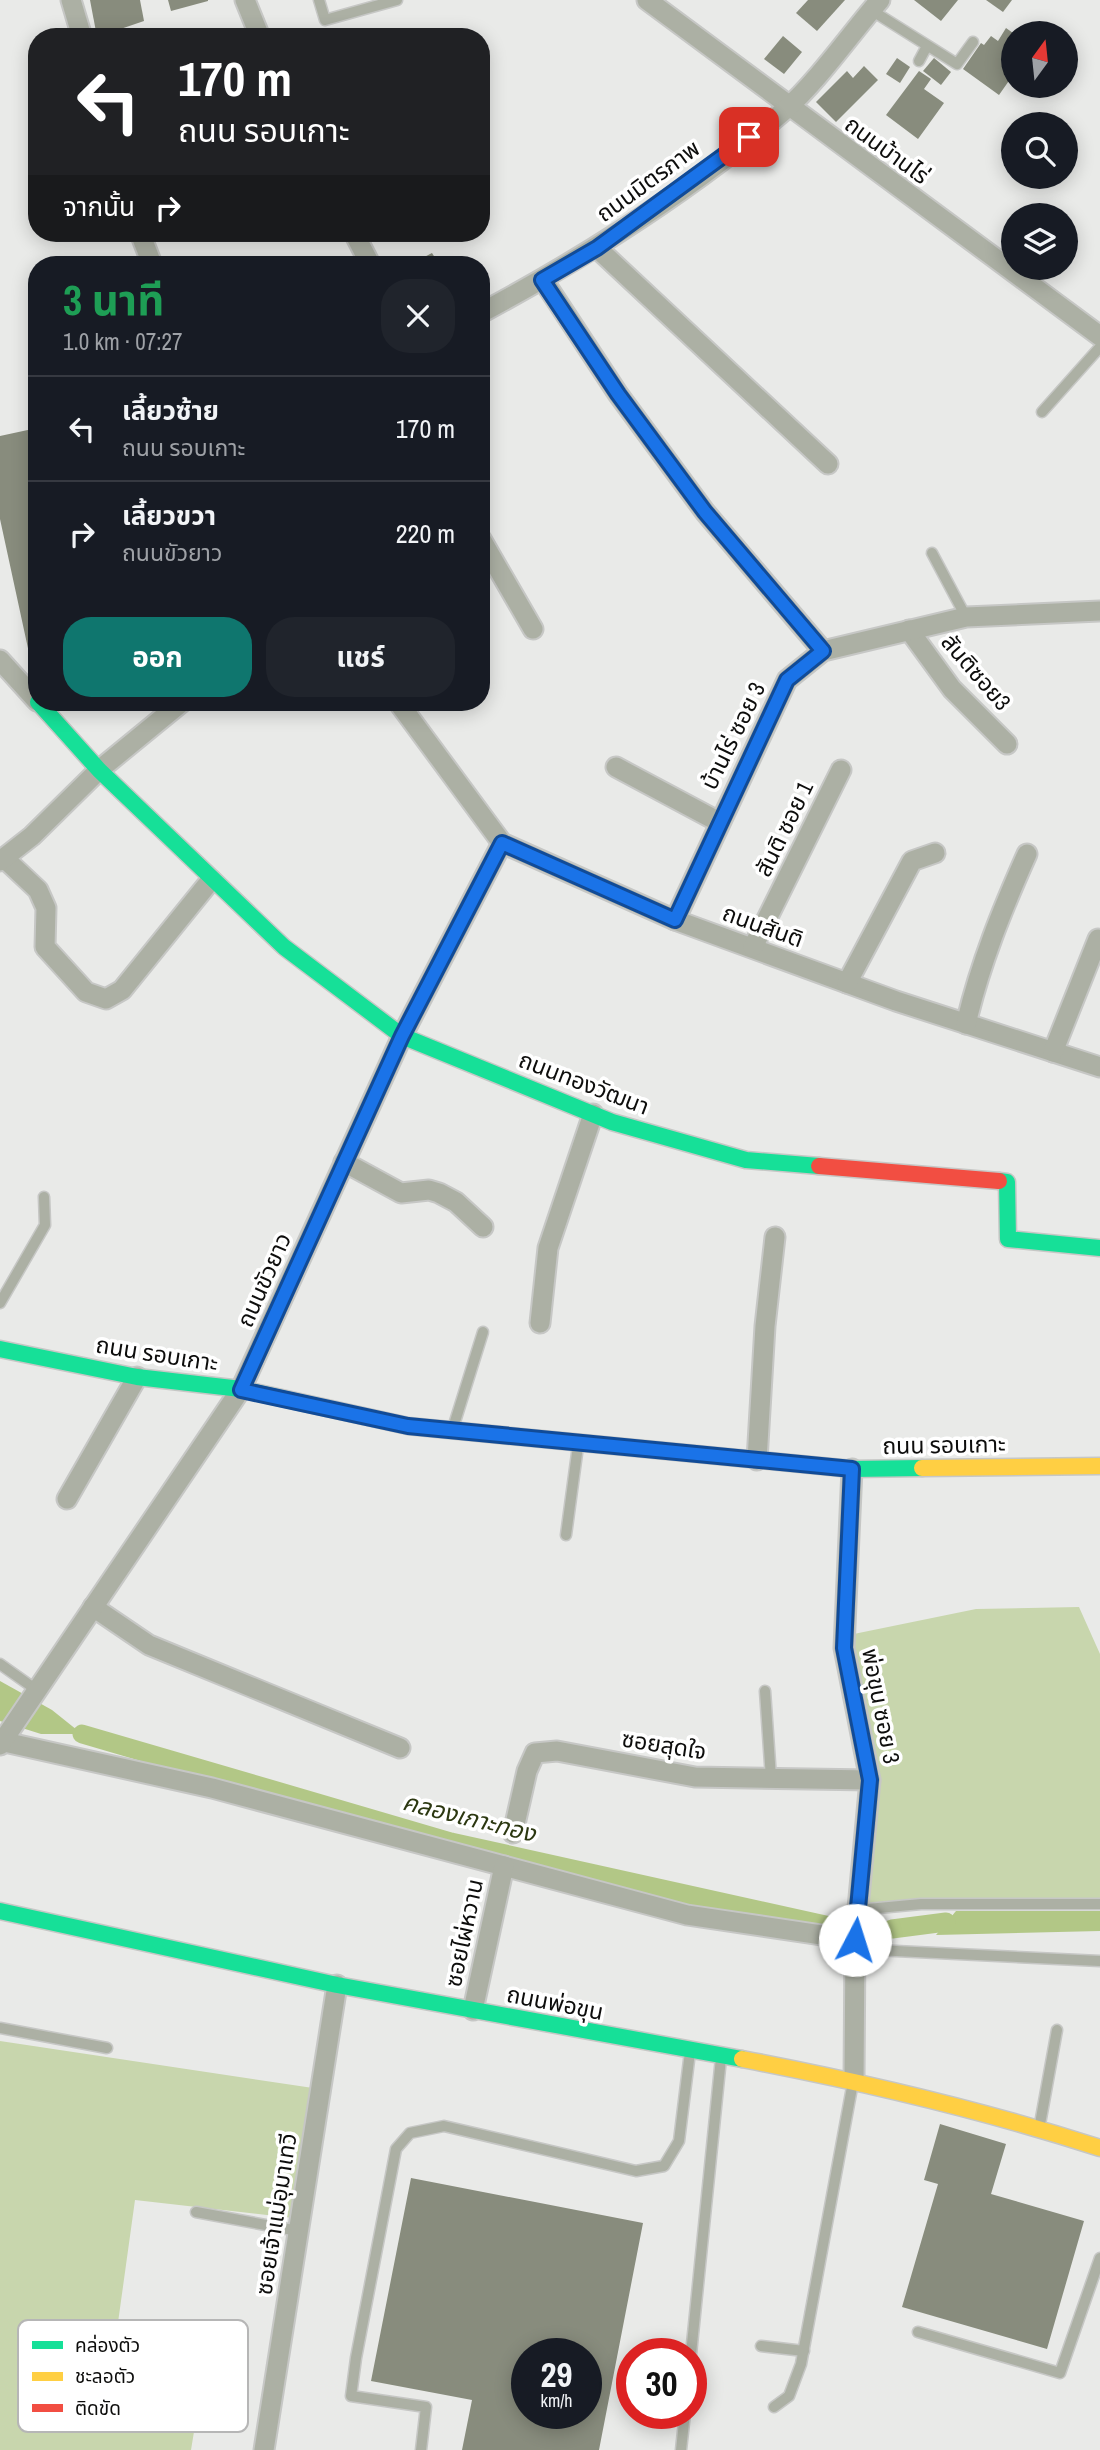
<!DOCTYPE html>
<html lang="th">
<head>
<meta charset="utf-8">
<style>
	body { margin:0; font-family:"Archivo Narrow","Noto Sans Thai",sans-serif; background:#20242c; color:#f1f3f6; height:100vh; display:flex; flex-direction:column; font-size:26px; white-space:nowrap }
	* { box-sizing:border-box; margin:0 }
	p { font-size:23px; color:#9ea1a6 }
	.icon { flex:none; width:38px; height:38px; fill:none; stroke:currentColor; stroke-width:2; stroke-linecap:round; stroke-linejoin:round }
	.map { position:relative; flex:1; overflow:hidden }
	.panel { position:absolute; left:28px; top:256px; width:462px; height:455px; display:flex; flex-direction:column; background:#171b24; border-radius:28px; box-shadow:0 4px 18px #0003 }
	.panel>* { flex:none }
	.hud { position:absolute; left:28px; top:28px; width:462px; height:214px; border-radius:28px; box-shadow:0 4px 18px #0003; background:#202124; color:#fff; overflow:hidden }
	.needle { width:46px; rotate:15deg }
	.controls { position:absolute; left:1001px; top:21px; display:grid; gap:14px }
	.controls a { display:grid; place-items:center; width:77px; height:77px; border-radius:50%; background:#171b24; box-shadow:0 4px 18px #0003; font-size:35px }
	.speed { position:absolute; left:511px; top:2338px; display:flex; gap:14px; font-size:35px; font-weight:700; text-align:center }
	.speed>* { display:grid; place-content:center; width:91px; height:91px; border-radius:50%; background:#171b24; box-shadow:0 4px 18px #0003; line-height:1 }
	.speed small { font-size:18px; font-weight:400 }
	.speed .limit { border:10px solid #d22; background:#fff; color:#111 }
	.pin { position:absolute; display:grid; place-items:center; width:60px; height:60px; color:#fff; margin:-30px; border-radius:14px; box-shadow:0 4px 10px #0006 }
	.me { position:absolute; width:77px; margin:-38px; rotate:5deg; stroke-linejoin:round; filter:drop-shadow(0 0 5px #0008) }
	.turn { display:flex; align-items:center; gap:24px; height:147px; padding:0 35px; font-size:32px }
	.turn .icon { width:91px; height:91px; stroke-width:2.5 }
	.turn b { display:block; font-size:49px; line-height:60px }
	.then { display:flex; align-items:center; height:66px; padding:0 35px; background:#0003; gap:14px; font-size:26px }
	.round { display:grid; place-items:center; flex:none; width:74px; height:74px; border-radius:28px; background:#20242c }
	.summary { display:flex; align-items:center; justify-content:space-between; height:119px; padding:0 35px }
	h1 { font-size:42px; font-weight:700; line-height:52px; color:#1e9e55 }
	.action { display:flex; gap:14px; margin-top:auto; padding:14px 35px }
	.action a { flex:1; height:80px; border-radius:28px; background:#0f766e; color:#fff; font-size:28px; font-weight:700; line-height:80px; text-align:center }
	.action a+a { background:#20242c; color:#f1f3f6 }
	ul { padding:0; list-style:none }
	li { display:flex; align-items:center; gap:21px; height:105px; padding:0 35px; border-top:2px solid #363941 }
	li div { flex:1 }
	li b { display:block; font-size:26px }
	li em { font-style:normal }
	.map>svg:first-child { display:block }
</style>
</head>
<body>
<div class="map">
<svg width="1100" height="2450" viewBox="0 0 1100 2450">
	<rect width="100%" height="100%" fill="#e9eae8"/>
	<g fill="#c8d6ad">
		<path d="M1079,1607L1100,1654V1904L859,1908L874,1780L844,1636L976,1609Z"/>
		<path d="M0,2041L313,2088L293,2218L135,2200L111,2373L201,2389L191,2450H0Z"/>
	</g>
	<g fill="#b2c786">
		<path d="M0,1681L52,1710L82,1734H41L0,1721Z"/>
		<path d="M956,1911H1100V1931L936,1935Z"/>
	</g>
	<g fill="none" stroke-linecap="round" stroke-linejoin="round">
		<g stroke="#b2c786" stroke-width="19">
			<path d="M82,1734L451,1842L848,1930"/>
			<path d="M892,1929L946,1922"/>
		</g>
	</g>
	<g fill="#888c7d" fill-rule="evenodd">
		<path d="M90,0H140L144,21L97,37Z"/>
		<path d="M168,0H208V1L171,11Z"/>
		<path d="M808,0H845L817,31L796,13Z"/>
		<path d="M914,0H958L941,21Z"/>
		<path d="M986,0H1012L1003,12Z"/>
		<path d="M1006,28L1013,33V75L999,95L963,69L981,43L984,45L991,36L998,41Z"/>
		<path d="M783,36L802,52L784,74L764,59Z"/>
		<path d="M897,58L910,67L900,83L886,74Z"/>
		<path d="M934,58L951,72L941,85L923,71Z"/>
		<path d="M864,66L878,80L836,122L816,102L847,71L853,78Z"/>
		<path d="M919,71L931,79L924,89L944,103L918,139L886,115Z"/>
		<path d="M432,253L439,264H411Z"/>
		<path d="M37,428V477L28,478L37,518V651L29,653L0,519V436Z"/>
		<path d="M940,2124L1006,2144L991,2194L1084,2221L1047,2349L902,2307L938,2184L924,2180Z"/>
		<path d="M411,2178L643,2223L599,2450H462L472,2400L371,2381ZM527,2354H586V2413H527Z"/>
	</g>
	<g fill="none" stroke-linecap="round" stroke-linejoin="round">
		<defs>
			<g id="lane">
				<path d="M319,0L325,20L397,0"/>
				<path d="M871,10L957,64L973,42"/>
				<path d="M919,61L927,46"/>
				<path d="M1042,412L1100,347"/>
				<path d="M932,553L966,617"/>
				<path d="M0,1303L45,1225L44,1197"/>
				<path d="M453,1428L483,1332"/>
				<path d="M566,1535L578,1446"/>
				<path d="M0,1664L38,1691"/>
				<path d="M765,1691L771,1778"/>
				<path d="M857,1910L921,1904H1100"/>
				<path d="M855,1949L1100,1961"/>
				<path d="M0,2028L107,2048"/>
				<path d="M1040,2124L1057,2030"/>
				<path d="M196,2212L298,2231"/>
				<path d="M918,2332L1060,2373L1100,2258"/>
				<path d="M761,2346L804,2351"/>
				<path d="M691,2354L721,2058"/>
				<path d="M774,2407L789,2396L801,2364L853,2082"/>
				<path d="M421,2450L426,2407L351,2396L356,2358L396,2149L410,2133L444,2126L636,2171L664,2166L679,2141L690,2052"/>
				<path d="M681,2450L685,2413"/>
			</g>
			<g id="street">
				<path d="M71,0L82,37"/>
				<path d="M245,0L260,37"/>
				<path d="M647,0L1100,336"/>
				<path d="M140,233L152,264"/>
				<path d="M354,233L370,264"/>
				<path d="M597,248L828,464"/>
				<path d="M543,280L618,394L705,512L823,651"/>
				<path d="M481,313C589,255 693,189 786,109C817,82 852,32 880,0"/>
				<path d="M481,539L533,629"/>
				<path d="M909,630L952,689L1007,744"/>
				<path d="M0,660L37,701"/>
				<path d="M398,702L502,843L675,920L896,1001L1100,1067"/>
				<path d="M616,767L719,822"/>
				<path d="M4,858L38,890L46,908L45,947L86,992L106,999L122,990L211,880"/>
				<path d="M0,861L32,836L99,770L182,702"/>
				<path d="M675,920L787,680L823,651L966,617L1100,611"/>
				<path d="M753,947L841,770"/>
				<path d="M847,983L912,861L935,853"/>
				<path d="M966,1024C980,964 1002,910 1027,854"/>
				<path d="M1053,1052L1098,939"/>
				<path d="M344,1162L401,1193L429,1190L439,1193L456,1202L483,1227"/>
				<path d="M540,1323L548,1248L593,1114"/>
				<path d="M757,1460L765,1326L775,1237"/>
				<path d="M852,1469L844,1648L870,1780L855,1940L854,2080"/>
				<path d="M67,1499L137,1377"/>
				<path d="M93,1607L149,1645L400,1748"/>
				<path d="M0,1741L212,1788L687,1915L855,1940"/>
				<path d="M0,1745L241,1389L402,1036L502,843"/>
				<path d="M513,1833L527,1771L535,1753L557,1751L695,1777L870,1780"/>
				<path d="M473,2010L504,1866"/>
				<path d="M264,2450L337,1985"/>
			</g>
			<g id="fast">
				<path d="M38,702L99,770L284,947L402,1036L612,1122L746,1160L819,1166"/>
				<path d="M999,1181L1007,1182L1008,1239L1100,1248"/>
				<path d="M0,1349L137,1377L241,1389L408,1426L852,1469L922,1468"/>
				<path d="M0,1911L337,1985L742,2059"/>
			</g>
			<g id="slow">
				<path d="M922,1468L1100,1466"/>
				<path d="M742,2059C863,2082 983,2110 1100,2148"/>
			</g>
			<path id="jam" d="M819,1166L999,1181"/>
		</defs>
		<use href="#lane" stroke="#c6c7c5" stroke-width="13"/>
		<use href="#street" stroke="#c6c7c5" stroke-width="23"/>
		<use href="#fast" stroke="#c6c7c5" stroke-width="19"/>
		<use href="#slow" stroke="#c6c7c5" stroke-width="19"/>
		<use href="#jam" stroke="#c6c7c5" stroke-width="19"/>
		<use href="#lane" stroke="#acb0a4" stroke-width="10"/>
		<use href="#street" stroke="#acb0a4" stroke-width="19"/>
		<use href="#fast" stroke="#16e098" stroke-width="16"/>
		<use href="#slow" stroke="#ffcf43" stroke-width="16"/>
		<use href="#jam" stroke="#f24e42" stroke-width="16"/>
	</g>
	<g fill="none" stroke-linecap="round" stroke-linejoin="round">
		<defs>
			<path id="route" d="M749,137L597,248L542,280L618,394L705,512L823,651L787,680L675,920L502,843L402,1036L241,1390L408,1426L852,1469L844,1648L870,1780L855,1940"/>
		</defs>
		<use href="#route" stroke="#114b97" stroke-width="18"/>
		<use href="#route" stroke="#1a73e8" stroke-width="12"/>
	</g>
	<g text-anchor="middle" stroke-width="7" stroke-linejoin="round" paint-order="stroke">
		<g font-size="23" fill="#0d0d0c" stroke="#fff">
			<text transform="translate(887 150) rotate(36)" y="8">ถนนบ้านไร่</text>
			<text transform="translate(648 181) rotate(-36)" y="8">ถนนมิตรภาพ</text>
			<text transform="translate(976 672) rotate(49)" y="8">สันติซอย3</text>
			<text transform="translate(733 736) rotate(-64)" y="8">บ้านไร่ ซอย 3</text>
			<text transform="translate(784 829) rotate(-64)" y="8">สันติ ซอย 1</text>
			<text transform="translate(763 926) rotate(20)" y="8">ถนนสันติ</text>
			<text transform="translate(584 1083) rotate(21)" y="8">ถนนทองวัฒนา</text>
			<text transform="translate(264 1280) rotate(-66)" y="8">ถนนขัวยาว</text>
			<text transform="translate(157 1354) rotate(9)" y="8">ถนน รอบเกาะ</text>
			<text transform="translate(944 1445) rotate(-1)" y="8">ถนน รอบเกาะ</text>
			<text transform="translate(881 1706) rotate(79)" y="8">พ่อขุน ซอย 3</text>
			<text transform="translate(664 1745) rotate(9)" y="8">ซอยสุดใจ</text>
			<text transform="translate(464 1933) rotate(-78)" y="8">ซอยไผ่หวาน</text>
			<text transform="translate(555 2003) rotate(11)" y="8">ถนนพ่อขุน</text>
			<text transform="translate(276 2214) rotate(-81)" y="8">ซอยเจ้าแม่อุมาเทวี</text>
		</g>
		<g font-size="24" font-style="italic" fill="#2c3811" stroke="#fff">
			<text transform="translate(469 1818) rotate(14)" y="8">คลองเกาะทอง</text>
		</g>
	</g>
	<rect x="18" y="2320" width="230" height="112" rx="10" fill="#fff" stroke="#b6b6b6" stroke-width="2"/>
	<rect x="32" y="2341" width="31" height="8" fill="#16e098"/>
	<rect x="32" y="2372" width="31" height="9" fill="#ffcf43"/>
	<rect x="32" y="2404" width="31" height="8" fill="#f24e42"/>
	<g font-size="19" fill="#0d0d0c">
		<text x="75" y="2352">คล่องตัว</text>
		<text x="75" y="2383">ชะลอตัว</text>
		<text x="75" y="2415">ติดขัด</text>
	</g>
</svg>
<div class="controls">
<a><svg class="needle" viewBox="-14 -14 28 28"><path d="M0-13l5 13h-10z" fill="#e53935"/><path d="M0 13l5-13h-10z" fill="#9ea1a6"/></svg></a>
<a><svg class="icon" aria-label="search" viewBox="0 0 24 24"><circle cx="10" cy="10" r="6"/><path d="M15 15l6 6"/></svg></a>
<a><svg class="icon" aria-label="layers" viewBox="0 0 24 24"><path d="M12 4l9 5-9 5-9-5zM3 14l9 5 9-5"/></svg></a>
</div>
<div class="speed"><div>29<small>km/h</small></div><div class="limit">30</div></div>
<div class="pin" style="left:749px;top:137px;background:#d93025"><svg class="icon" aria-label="arrive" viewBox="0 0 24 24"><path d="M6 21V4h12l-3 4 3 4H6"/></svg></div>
<svg class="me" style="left:855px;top:1940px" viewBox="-20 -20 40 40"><circle r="19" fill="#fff"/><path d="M0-13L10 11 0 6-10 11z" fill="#1a73e8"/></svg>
<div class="hud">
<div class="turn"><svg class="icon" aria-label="left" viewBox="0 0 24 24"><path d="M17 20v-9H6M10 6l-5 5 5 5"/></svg><div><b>170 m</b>ถนน รอบเกาะ</div></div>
<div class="then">จากนั้น<svg class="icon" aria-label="right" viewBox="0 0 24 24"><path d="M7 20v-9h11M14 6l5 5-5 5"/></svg></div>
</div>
<section class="panel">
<div class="summary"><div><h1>3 นาที</h1><p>1.0 km · 07:27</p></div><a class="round"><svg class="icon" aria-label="close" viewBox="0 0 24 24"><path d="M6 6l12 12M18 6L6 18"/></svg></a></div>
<ul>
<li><svg class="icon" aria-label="left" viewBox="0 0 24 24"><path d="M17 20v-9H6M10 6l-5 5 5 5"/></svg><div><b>เลี้ยวซ้าย</b><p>ถนน รอบเกาะ</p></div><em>170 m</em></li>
<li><svg class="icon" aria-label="right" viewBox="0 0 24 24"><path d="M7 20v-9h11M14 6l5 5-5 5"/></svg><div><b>เลี้ยวขวา</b><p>ถนนขัวยาว</p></div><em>220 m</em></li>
</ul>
<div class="action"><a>ออก</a><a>แชร์</a></div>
</section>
</div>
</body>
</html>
